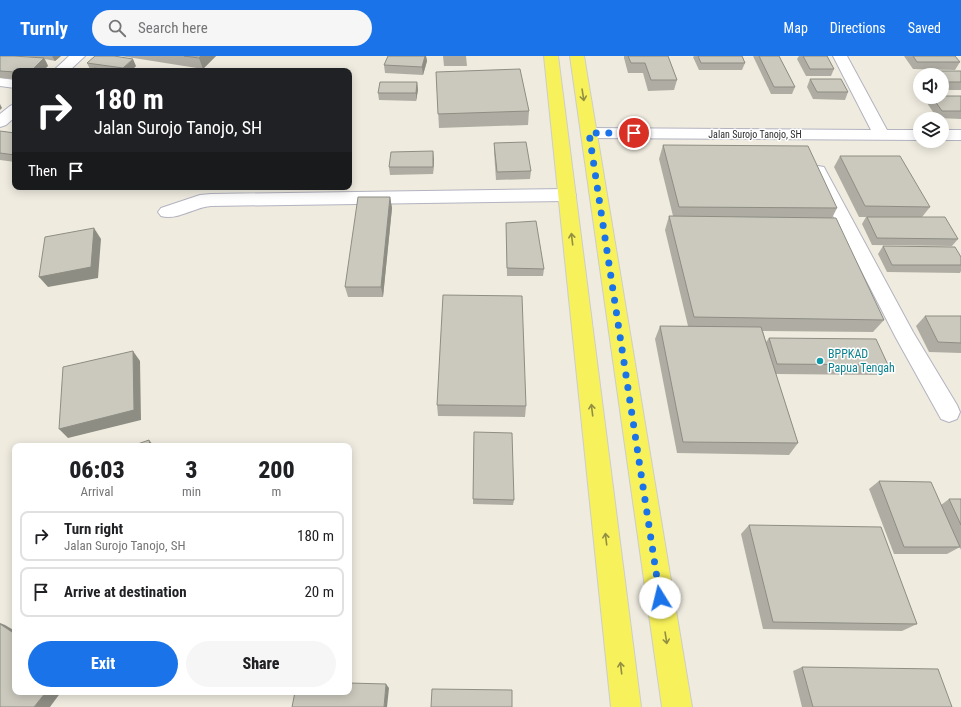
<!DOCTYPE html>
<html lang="en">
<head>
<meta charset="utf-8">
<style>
	body { margin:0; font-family:"Roboto Condensed",sans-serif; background:#f6f6f6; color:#202124; height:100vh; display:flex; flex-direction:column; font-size:15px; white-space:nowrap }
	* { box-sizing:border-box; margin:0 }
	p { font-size:13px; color:#757577 }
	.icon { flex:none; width:22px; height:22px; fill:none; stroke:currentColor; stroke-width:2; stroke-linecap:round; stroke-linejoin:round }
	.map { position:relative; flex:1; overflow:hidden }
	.panel { position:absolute; left:12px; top:387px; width:340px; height:252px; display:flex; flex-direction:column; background:#fff; border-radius:8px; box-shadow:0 2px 10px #0003 }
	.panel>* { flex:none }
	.guide { position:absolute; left:12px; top:12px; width:340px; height:122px; border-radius:8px; box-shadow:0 2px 10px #0003; background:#202124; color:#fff; overflow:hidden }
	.tools { position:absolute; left:913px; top:12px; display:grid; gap:8px }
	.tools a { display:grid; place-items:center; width:36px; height:36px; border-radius:50%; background:#fff; box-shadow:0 2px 10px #0003; font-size:20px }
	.pin { position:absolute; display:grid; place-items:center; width:34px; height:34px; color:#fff; margin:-17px; border:2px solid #fff; border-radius:50%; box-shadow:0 1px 4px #0007 }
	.me { position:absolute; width:44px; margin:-22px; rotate:351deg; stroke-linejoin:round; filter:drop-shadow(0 0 3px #0008) }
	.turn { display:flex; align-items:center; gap:14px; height:84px; padding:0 16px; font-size:18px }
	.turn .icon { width:52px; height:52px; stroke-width:2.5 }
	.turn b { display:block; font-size:28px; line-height:34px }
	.then { display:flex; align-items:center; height:38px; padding:0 16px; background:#0003; gap:8px; font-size:15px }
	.eta { display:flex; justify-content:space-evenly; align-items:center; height:68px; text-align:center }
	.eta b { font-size:24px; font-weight:800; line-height:28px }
	.primary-button { display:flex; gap:8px; margin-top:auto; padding:8px 16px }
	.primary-button a { flex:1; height:46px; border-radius:24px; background:#1a73e8; color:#fff; font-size:16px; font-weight:800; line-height:46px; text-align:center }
	.primary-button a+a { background:#f6f6f6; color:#202124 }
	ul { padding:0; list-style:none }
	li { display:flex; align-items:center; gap:12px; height:50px; margin:0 8px 6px; padding:0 8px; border:2px solid #e0e0e0; border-radius:8px }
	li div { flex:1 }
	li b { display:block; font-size:15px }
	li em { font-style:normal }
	header { display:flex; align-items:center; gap:24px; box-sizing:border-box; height:56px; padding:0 20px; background:#1a73e8; color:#fff }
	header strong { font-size:19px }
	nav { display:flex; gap:22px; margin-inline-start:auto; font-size:14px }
	.search { width:280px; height:36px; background:#f6f6f6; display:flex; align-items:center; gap:10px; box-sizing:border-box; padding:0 14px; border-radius:22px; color:#757577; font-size:15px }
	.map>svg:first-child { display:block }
</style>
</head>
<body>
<header>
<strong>Turnly</strong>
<div class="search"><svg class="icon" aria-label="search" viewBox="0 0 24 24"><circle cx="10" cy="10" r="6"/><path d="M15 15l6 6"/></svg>Search here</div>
<nav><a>Map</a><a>Directions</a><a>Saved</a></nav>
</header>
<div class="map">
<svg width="961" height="651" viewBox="0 0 961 651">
	<rect width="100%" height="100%" fill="#efebdf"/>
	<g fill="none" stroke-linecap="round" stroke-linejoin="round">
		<defs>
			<g id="minor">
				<path d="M69,0H85L69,15H53Z"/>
				<path d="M833,0H847L887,74H920V84L589,82L583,80L581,77L583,74L589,72L871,74Z"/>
				<path d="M0,22L15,24V32L0,30Z"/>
				<path d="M15,48V61L6,69L0,71V58L10,50Z"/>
				<rect x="942" y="74" width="19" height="10"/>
				<path d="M818,110L824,111L826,115L913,276L957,349L960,356L957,363L949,366L941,363L896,282L810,115L812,111Z"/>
				<path d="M567,133L573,135L576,139L573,143L567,145L211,150C195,151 176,165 161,160L158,156L161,152L200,139L211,138Z"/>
			</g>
			<g id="major">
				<path d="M544,0H558L641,651H611Z"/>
				<path d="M570,0H584L692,651H662Z"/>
			</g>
		</defs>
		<use href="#minor" stroke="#b3b3c1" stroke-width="2"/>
		<use href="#major" stroke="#cdcdcd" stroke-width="2"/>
		<use href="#minor" fill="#fff" fill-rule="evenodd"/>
		<use href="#major" fill="#f7f15b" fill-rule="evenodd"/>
	</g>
	<g fill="#afada3">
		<path d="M0,0L32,1L23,0H61L55,5L45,3L48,10L15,15V23L0,22Z"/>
		<path d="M121,0H216L203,13Z"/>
		<path d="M388,0H426L427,5L423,19L385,17L384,9Z"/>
		<path d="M443,0H466L467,10H444Z"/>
		<path d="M624,0H668L677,24L674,34L648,35L643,17H628L624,2Z"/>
		<path d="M694,0H742L745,7L742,14H699L693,1Z"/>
		<path d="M753,0H779L795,31L792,38H771Z"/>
		<path d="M799,0H827L834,13L831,20H806L797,3Z"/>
		<path d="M904,0H955L960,6L955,14L913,13Z"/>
		<path d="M87,7L136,10L131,15H91Z"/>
		<path d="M923,15H961V34H942V19H921Z"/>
		<path d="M436,16L529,55L528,69L439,72Z"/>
		<path d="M810,23L848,36L845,44L813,43L807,31Z"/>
		<path d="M417,26L418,34L416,45L379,44L378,37Z"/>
		<path d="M961,40V63L937,62L927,47L931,41Z"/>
		<path d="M0,75L15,77V106L0,104Z"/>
		<path d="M494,87L531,115L530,123L496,124L494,95Z"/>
		<path d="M663,89L837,152L832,162L884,264L873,276L763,275L766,286L769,282L888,309L879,319L776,318L798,387L789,399L677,397L655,283L660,270H688L665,174L669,160H673L659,103Z"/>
		<path d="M840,100L930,151L922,161L958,183L952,190L872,189L862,168L866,161H859L834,111Z"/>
		<path d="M434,103L433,118L390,119L389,111Z"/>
		<path d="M390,141L392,152L383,241H348L345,231Z"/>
		<path d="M506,167L544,213L543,220H507Z"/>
		<path d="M883,190L961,201V215L960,217L887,216L878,198Z"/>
		<path d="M925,260H961V297L929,296L916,270Z"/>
		<path d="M437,349L526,350L525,361L438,360Z"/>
		<path d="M474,376L514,444L513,449L473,448Z"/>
		<path d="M879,425L960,491L947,498H894L869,433Z"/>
		<path d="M949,443H961V494L941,449Z"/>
		<path d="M749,469L917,568L902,575L763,573L741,478Z"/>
		<path d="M802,611L952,651H802L793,615Z"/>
	</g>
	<g fill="#8e8d84">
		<path d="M52,0H61L55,5Z"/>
		<path d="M201,0H216L203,13L199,2Z"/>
		<path d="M425,0H426L427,5L423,19L422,11Z"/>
		<path d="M44,2L48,10L43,15H31Z"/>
		<path d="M133,3L136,10L131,15H125L123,12Z"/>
		<path d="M417,26L418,34L416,45V37Z"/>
		<path d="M0,48L2,52L0,54Z"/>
		<path d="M433,95L434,103L433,118Z"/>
		<path d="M390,141L392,152L383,241L381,231Z"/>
		<path d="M94,172L101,183L98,222L48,231L39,221Z"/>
		<path d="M133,295L140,305L141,364L68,382L59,373Z"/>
		<path d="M149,384L154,390H150Z"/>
		<path d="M0,567L5,569L15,575V578L0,568Z"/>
		<path d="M386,628L389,632L387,651H384Z"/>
		<path d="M46,636H61L50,651H34Z"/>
	</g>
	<g fill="#cbc9bd" stroke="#8e8d84">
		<path d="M0,0H14L44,2L31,15H15V16L0,15Z"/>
		<path d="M95,0H114L133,3L123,12L87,7Z"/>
		<path d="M184,0H201L199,2Z"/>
		<path d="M388,0H425L422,11L384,9Z"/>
		<path d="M628,0H668L677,24H651L645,7H631Z"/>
		<path d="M698,0H742L745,7H701Z"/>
		<path d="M759,0H779L795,31H774Z"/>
		<path d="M803,0H827L834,13H810Z"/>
		<path d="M913,0H955L960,6H917Z"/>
		<path d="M94,12L113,15H91Z"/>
		<path d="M520,13L529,55L438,58L436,16Z"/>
		<path d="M923,15H961V26H942V19H926Z"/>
		<path d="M810,23H841L848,36H817Z"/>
		<path d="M380,26H417L416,37H378Z"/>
		<path d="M942,40H961V55H942L932,41H942Z"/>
		<path d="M0,75L15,77V99L0,97Z"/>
		<path d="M526,86L531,115L497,116L494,87Z"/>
		<path d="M663,89L808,90L837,152L679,151Z"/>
		<path d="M433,95V111H389L391,96Z"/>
		<path d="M840,100H900L930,151L865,150Z"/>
		<path d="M358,141H390L381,231H345Z"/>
		<path d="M669,160L836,162L884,264L694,261Z"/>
		<path d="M867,161H945L958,183L877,182Z"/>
		<path d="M536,165L544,213L507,212L506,167Z"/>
		<path d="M94,172L91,211L39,221L45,181Z"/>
		<path d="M883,190L955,191L961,201V209H892Z"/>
		<path d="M443,239L522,240L526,350L437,349Z"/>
		<path d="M925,260H961V287L938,286Z"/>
		<path d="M660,270L761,271L798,387L683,386Z"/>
		<path d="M769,282L876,283L888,309L777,308Z"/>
		<path d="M133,295L134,354L59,373L63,311Z"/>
		<path d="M474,376L512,377L514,444L473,443Z"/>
		<path d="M149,384L150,390H132Z"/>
		<path d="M879,425L931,426L960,491H904Z"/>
		<path d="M949,443H961V469Z"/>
		<path d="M749,469L881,471L917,568L773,566Z"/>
		<path d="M0,568L15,578V636H46L34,651H0Z"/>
		<path d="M802,611L938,613L952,651H813Z"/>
		<path d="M349,627L386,628L384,651H292L295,636H349Z"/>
		<path d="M432,633L512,634V651H431Z"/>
	</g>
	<defs><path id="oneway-shaft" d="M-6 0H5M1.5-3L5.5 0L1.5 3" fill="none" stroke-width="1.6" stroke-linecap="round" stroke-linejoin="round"/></defs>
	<g stroke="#928f44">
		<use href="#oneway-shaft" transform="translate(583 39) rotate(81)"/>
		<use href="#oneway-shaft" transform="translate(572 183) rotate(-97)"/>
		<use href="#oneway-shaft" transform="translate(592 354) rotate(-97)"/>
		<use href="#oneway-shaft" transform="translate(606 483) rotate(-97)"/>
		<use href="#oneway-shaft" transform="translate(666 582) rotate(81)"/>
		<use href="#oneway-shaft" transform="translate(621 612) rotate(-97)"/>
	</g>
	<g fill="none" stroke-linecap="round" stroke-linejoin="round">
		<path stroke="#1a73e8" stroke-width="7" stroke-dasharray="0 12.6" d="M634,77H589L660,542"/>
	</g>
	<circle fill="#0f9aa8" stroke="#fff" stroke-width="1.5" cx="820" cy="305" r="4"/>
	<g text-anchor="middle" stroke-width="3" stroke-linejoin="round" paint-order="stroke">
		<g font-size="10" fill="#2d2d2d" stroke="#fff">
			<text x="755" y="82">Jalan Surojo Tanojo, SH</text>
		</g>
		<g font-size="12" fill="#0d838f" stroke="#fff" text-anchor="start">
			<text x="828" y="302">BPPKAD<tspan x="828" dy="14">Papua Tengah</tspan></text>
		</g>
	</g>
</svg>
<div class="tools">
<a><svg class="icon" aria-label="sound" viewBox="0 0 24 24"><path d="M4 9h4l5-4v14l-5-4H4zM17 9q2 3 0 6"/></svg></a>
<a><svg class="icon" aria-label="layers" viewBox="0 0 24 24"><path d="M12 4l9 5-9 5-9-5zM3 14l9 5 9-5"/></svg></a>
</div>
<div class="pin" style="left:634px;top:77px;background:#d93025"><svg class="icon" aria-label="arrive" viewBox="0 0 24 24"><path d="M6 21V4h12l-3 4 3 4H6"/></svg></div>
<svg class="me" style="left:660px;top:542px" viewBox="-20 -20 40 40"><circle r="19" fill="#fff"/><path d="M0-13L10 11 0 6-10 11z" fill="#1a73e8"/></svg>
<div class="guide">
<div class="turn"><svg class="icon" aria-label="right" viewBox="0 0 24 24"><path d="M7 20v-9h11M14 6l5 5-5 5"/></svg><div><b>180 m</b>Jalan Surojo Tanojo, SH</div></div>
<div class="then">Then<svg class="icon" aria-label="arrive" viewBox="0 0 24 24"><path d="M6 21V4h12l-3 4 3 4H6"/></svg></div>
</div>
<section class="panel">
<div class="eta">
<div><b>06:03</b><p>Arrival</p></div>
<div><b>3</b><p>min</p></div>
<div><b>200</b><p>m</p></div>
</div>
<ul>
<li><svg class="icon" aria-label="right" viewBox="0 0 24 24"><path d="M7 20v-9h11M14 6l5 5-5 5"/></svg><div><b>Turn right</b><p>Jalan Surojo Tanojo, SH</p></div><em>180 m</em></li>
<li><svg class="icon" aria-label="arrive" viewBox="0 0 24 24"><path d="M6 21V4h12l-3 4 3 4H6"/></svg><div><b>Arrive at destination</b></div><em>20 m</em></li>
</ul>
<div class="primary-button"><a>Exit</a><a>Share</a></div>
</section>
</div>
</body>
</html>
